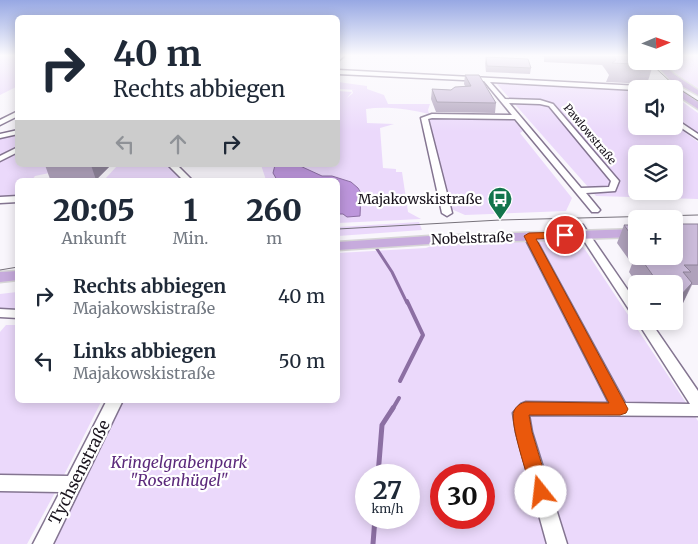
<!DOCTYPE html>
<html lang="de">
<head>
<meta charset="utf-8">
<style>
	body { margin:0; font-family:Merriweather,serif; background:#f6f6f7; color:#1f2937; height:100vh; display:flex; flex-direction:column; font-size:19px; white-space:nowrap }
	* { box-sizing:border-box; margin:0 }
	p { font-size:16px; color:#747a83 }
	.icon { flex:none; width:28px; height:28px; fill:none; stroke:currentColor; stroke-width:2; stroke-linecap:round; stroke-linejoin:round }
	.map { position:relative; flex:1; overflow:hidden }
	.panel { position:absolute; left:15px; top:178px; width:325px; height:225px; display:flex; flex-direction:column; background:#fff; border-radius:8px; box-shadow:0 2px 12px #0003 }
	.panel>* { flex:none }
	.hud { position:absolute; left:15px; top:15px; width:325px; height:152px; border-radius:8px; box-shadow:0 2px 12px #0003; background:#fff; color:#1f2937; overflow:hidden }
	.needle { width:32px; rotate:88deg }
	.buttons { position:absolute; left:628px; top:15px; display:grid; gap:10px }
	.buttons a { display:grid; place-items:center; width:55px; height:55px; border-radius:8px; background:#fff; box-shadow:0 2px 12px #0003; font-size:25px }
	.speed { position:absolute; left:355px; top:464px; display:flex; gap:10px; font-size:25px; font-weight:700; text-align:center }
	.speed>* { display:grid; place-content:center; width:65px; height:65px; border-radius:50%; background:#fff; box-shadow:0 2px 12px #0003; line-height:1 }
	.speed small { font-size:12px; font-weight:400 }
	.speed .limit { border:8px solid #d22; background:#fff; color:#111 }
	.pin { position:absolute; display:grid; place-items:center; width:42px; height:42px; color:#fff; margin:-21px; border:2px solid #fff; border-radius:50%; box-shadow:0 1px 5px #0007 }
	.me { position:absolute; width:55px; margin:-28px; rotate:344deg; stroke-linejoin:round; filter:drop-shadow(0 0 4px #0008) }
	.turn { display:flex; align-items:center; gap:18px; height:105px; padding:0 15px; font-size:22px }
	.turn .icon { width:65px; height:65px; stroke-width:2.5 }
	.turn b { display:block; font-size:35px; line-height:42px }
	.lanes { display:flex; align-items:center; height:48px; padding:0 15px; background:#0003; justify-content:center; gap:25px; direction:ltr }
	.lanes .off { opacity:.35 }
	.eta { display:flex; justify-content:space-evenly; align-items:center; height:85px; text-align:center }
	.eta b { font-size:30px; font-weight:800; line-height:35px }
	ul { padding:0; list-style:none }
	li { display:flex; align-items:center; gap:15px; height:65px; padding:0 15px }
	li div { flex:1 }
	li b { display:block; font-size:19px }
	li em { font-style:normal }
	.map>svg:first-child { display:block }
</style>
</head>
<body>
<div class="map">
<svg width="698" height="544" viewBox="0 0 698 544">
	<rect width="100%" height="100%" fill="#f9f6fc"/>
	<g fill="#ebd9fb" fill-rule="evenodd">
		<path d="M0,56H17L18,86L0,95Z"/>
		<path d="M674,56H698V88C684,80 673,73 663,61H674Z"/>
		<path d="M338,82L367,86V89L384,95L388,104H430L428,110L429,114C409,109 386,106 366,109L367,123L394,124L380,128L383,168L396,169V172H402L408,212L421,219L338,223V180H266L261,165H338V91L352,92L347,98L353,93L352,90H357L338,89Z"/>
		<path d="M496,83L627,90L636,97V126H674V124L698,142V199L596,196ZM636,154H674V191H636Z"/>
		<path d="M674,96L698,113V135L674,118Z"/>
		<path d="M430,117L514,120L523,131L520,133L572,198L566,211L465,215L449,208L427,119Z"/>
		<path d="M17,133V146L0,155V137Z"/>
		<path d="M17,151L18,165H55L54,172L35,176L32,180H18L17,197L0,199V161Z"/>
		<path d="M118,165H169L177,171L183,180H104Z"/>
		<path d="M419,222L422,230L338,236V227Z"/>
		<path d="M561,230L568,231L338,244V241Z"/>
		<path d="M560,239L574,242L584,248L698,421V544H53L124,400H338V253L426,248L434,245ZM366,475H409V518H366ZM441,475H484V518H441Z"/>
		<path d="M17,292V310L0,309V294Z"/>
		<path d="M6,325H17L18,400H102L63,477H0V332Z"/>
		<path d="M0,487H58L27,544H0Z"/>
	</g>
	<path fill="#bd96dc" stroke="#8c6fa3" d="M275,165H298L322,176H332L351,182L358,188L361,193L360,216L347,217L343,214H338V180H277L273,173Z"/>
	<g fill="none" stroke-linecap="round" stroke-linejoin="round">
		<path stroke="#8c6fa3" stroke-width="3" d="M377,249L392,272L407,303"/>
		<g stroke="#8c6fa3" stroke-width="4">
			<path d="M400,381L423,335L407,301"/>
			<path d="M392,410L399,398"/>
		</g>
		<g stroke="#8c6fa3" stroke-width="5">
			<path d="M378,475L382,425L393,408"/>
			<path d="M373,544L375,518"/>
		</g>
		<defs>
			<g id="minor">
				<path d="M339,56H344L338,61V58Z"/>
				<path d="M338,70L659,87L662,89L636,90L490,82L505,99L540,100L553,104L619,181L615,191L586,193L600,210L598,212H592L515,119L432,118L428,119L452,213L447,216L442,213L421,118L432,114L512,115L484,81L338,74ZM509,103L540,104L549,106L611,181L609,187L581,188Z"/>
				<path d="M18,111V116L0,125V120Z"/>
				<path d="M674,118L698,134V139L674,123Z"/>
				<path d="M18,130V134L0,138V134Z"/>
				<path d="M18,147V152L0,161V156Z"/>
				<path d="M168,165H177L192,180H183Z"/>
				<path d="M18,196V202L0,203V197Z"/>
				<path d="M580,224L583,225L636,302V315L632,314L575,227Z"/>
				<path d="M529,233L534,236L625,403L690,404L637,321H650L698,391V416L529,415L532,432L567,544H547L516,432L513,413L521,404L526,402L609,403L524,236Z"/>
				<path d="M0,309L18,310V318L0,317Z"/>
				<path d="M107,400H123L53,544H33L60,492L0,491V475L68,476Z"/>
			</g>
			<g id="major">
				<path d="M653,61H660L675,75L698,90V95L669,79Z"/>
				<path d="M671,88H677L698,102V109L674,93V89Z"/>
				<path d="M636,229V237L429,244L338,250V242L429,236Z"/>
				<path d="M18,271V280L0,282V272Z"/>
			</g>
		</defs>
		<use href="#minor" stroke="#847591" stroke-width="3"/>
		<use href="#major" stroke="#d6d5d6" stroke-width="3"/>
		<use href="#minor" fill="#fff" fill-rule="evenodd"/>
		<use href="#major" fill="#c7abdd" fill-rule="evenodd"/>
		<g stroke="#77727b" stroke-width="1">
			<path d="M648,61L676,87L698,101"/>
			<path d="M338,229L500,220L698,215"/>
			<path d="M0,270L18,267"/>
		</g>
	</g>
	<g fill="#afa1bb">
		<path d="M541,56H636L653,65L647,84L606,82L609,75L605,69L602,65L544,62V57Z"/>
		<path d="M486,57L531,68L530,74L486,72L485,63Z"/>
		<path d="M465,75L496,103L495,113L436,112L431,99L432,89L451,90L465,86L464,84Z"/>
		<path d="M45,165H111L96,180L50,179Z"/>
		<path d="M698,224V285H692L683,303L674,313V284H637L629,272L632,264L617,243L624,225L636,242V256H674Z"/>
	</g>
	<g fill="#8e8399">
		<path d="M91,165H111L96,180Z"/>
		<path d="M692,283L683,303L674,313V308L679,297Z"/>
	</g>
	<g fill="#cbbbda" stroke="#8e8399">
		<path d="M614,56H636V61H648L653,65L612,63L616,60Z"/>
		<path d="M486,57L528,59L531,68L487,66Z"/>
		<path d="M465,75H479L496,103L437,102L432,89L451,90L455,87L471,86Z"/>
		<path d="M674,224H698V265H684L691,272H683L692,283L679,297L674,290V284H669L663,277H654L639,256H674Z"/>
		<path d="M624,225H636V242Z"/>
	</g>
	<linearGradient id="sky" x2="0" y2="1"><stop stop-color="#97a8e3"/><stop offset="0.42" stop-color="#fcfbfe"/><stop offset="1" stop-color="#fcfbfe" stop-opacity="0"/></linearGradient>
	<rect width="698" height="132" fill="url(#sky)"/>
	<path fill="#ea580c" stroke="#983908" d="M565,232L570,235L568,237L536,239L628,409L626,413L620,415H529L532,432L550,492L548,497L541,500L535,497L532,492C528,477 509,422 514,411C516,406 521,403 526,402L609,403L524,236L529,233Z"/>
	<defs>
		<symbol id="bus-pin" viewBox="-11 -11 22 30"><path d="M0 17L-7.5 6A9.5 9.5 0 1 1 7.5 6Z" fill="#12754c" stroke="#fff"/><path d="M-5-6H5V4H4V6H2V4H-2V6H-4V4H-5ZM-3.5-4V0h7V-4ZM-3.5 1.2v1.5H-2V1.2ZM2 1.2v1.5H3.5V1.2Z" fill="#fff"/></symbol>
	</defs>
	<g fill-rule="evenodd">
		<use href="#bus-pin" x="486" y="185" width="28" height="38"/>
	</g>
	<g text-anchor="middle" stroke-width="4.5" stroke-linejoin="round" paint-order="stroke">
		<g font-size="11" fill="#19131d" stroke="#fff">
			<text transform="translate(590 134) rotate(50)" y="4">Pawlowstraße</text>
		</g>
		<g font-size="14" fill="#19131d" stroke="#fff" text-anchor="end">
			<text x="482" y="204">Majakowskistraße</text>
		</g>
		<g font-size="14" fill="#19131d" stroke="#fff">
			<text transform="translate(472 238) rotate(-2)" y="5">Nobelstraße</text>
		</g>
		<g font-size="16" font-style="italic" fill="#5c2a7c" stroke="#fff">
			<text x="179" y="468">Kringelgrabenpark<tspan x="179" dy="18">"Rosenhügel"</tspan></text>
		</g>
		<g font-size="16" fill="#19131d" stroke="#fff">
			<text transform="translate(79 472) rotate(-63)" y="6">Tychsenstraße</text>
		</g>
	</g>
</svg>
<div class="buttons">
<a><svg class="needle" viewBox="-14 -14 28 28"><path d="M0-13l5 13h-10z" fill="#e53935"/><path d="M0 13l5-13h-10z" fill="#747a83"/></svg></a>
<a><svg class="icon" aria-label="sound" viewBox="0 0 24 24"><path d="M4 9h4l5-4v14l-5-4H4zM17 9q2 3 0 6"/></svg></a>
<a><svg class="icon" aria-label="layers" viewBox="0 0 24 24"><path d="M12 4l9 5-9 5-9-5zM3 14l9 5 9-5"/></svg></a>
<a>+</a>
<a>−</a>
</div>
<div class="speed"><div>27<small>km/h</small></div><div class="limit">30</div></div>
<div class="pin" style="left:565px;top:235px;background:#d93025"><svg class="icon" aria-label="arrive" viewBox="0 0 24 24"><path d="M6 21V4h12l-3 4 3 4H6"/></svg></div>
<svg class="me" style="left:541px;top:492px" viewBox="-20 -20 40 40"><circle r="19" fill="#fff"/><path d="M0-13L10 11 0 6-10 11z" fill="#ea580c"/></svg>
<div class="hud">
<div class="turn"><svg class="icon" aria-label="right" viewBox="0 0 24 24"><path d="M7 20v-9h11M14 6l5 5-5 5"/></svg><div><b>40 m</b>Rechts abbiegen</div></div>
<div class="lanes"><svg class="icon off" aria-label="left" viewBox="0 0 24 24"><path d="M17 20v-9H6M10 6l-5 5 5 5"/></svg><svg class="icon off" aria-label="ahead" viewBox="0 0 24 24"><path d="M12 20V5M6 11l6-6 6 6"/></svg><svg class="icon" aria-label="right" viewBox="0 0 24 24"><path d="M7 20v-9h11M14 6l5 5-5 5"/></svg></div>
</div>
<section class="panel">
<div class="eta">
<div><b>20:05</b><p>Ankunft</p></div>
<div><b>1</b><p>Min.</p></div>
<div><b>260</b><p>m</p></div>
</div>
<ul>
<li><svg class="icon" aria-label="right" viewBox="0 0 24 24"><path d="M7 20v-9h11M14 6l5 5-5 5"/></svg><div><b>Rechts abbiegen</b><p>Majakowskistraße</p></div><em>40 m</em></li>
<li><svg class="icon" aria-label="left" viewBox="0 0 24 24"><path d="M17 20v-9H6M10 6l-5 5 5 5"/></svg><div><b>Links abbiegen</b><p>Majakowskistraße</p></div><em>50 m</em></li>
</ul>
</section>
</div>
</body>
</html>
